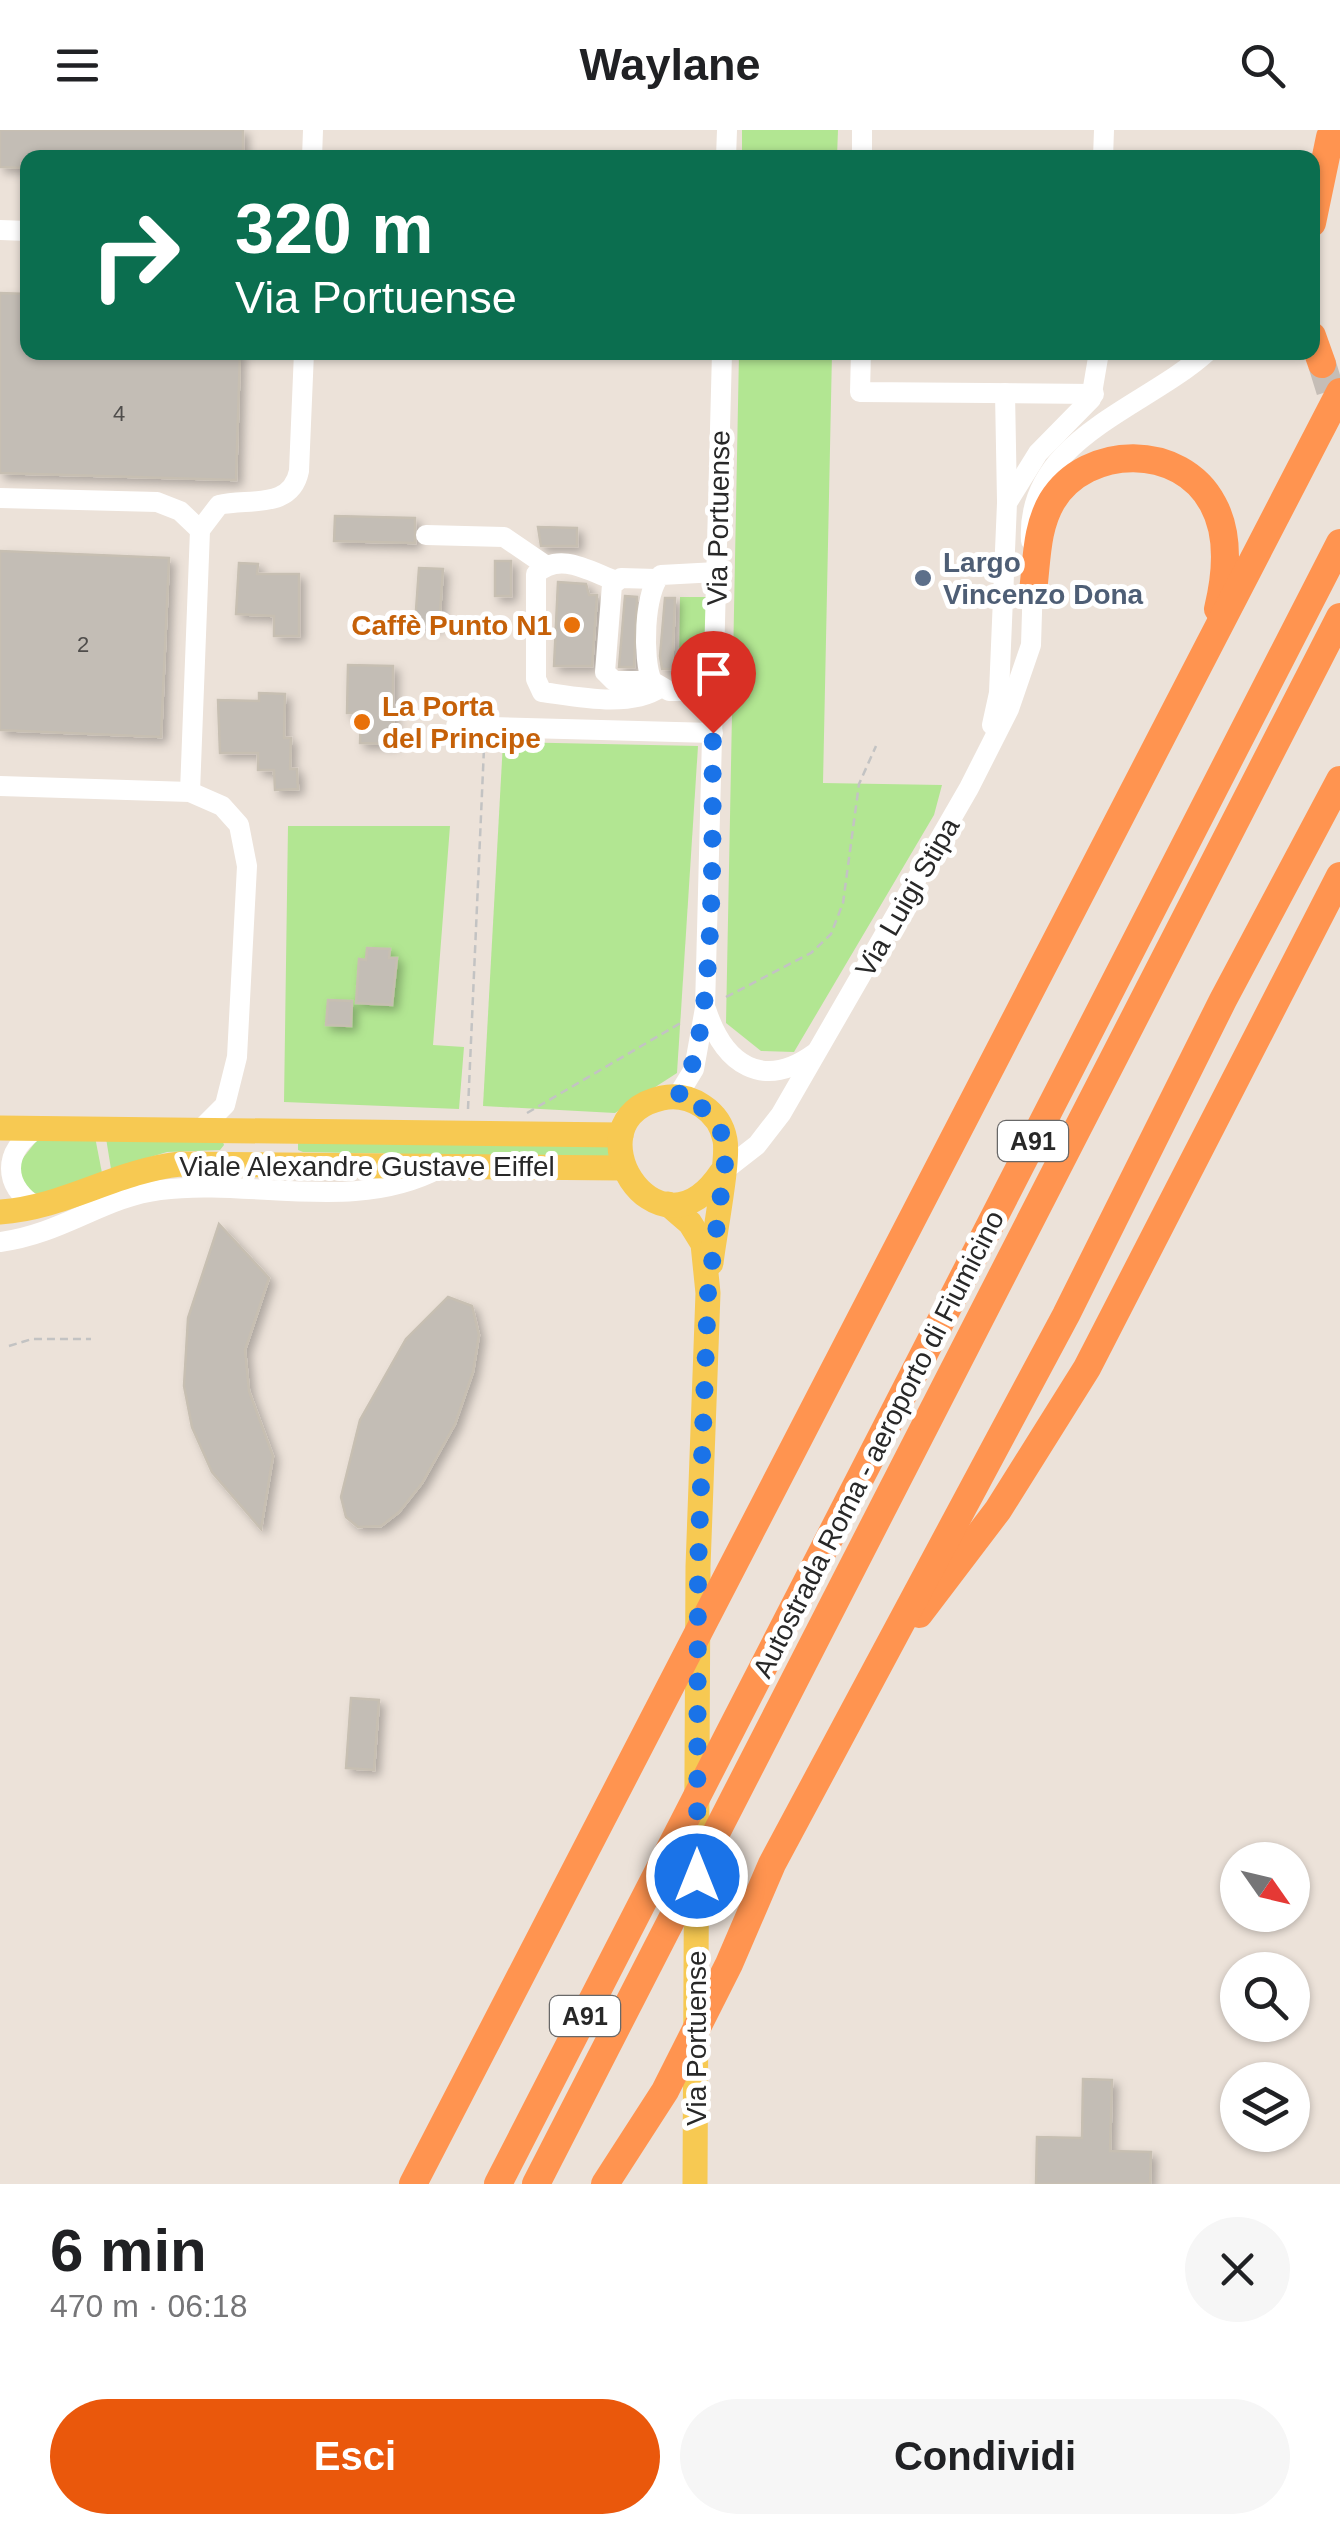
<!DOCTYPE html>
<html lang="it">
<head>
<meta charset="utf-8">
<style>
	body { margin:0; font-family:Arial,sans-serif; background:#f6f6f6; color:#202124; height:100vh; display:flex; flex-direction:column; font-size:38px; white-space:nowrap }
	* { box-sizing:border-box; margin:0 }
	p { font-size:32px; color:#757577 }
	.icon { flex:none; width:55px; height:55px; fill:none; stroke:currentColor; stroke-width:2; stroke-linecap:round; stroke-linejoin:round }
	.map { position:relative; height:2054px; overflow:hidden }
	.side { display:flex; flex-direction:column; background:#fff; flex:1 }
	.side>* { flex:none }
	.guide { position:absolute; left:20px; top:20px; width:1300px; height:210px; border-radius:20px; box-shadow:0 2px 8px #0004; background:#0b6e4f; color:#fff; overflow:hidden }
	.needle { width:65px; rotate:124deg }
	.tools { position:absolute; left:1220px; top:1712px; display:grid; gap:20px }
	.tools a { display:grid; place-items:center; width:90px; height:90px; border-radius:50%; background:#fff; box-shadow:0 2px 8px #0004; font-size:50px }
	.pin { position:absolute; display:grid; place-items:center; width:85px; height:85px; color:#fff; margin:-102px -42px; border-radius:50% 50% 50% 0; rotate:-45deg; box-shadow:0 0 10px #0007 }
	.pin .icon { rotate:45deg }
	.me { position:absolute; width:110px; margin:-55px; rotate:0deg; stroke-linejoin:round; filter:drop-shadow(0 0 8px #0008) }
	.turn { display:flex; align-items:center; gap:35px; height:210px; padding:0 50px; font-size:45px }
	.turn .icon { width:130px; height:130px; stroke-width:2.5 }
	.turn b { display:block; font-size:70px; line-height:85px }
	.round { display:grid; place-items:center; flex:none; width:105px; height:105px; border-radius:52px; background:#f6f6f6 }
	.headline { display:flex; align-items:center; justify-content:space-between; height:170px; padding:0 50px }
	h1 { font-size:60px; font-weight:700; line-height:75px }
	.action { display:flex; gap:20px; margin-top:auto; padding:20px 50px }
	.action a { flex:1; height:115px; border-radius:60px; background:#ea580c; color:#fff; font-size:40px; font-weight:700; line-height:115px; text-align:center }
	.action a+a { background:#f6f6f6; color:#202124 }
	header { display:flex; justify-content:space-between; align-items:center; height:130px; padding:0 50px; background:#fff; font-size:45px; font-weight:700 }
	.map>svg:first-child { display:block }
</style>
</head>
<body>
<header><svg class="icon" aria-label="menu" viewBox="0 0 24 24"><path d="M4 6h16M4 12h16M4 18h16"/></svg>Waylane<svg class="icon" aria-label="search" viewBox="0 0 24 24"><circle cx="10" cy="10" r="6"/><path d="M15 15l6 6"/></svg></header>
<div class="map">
<svg width="1340" height="2054" viewBox="0 0 1340 2054">
	<defs>
		<filter id="shadow"><feDropShadow dx="5" dy="5" stdDeviation="5" flood-color="#0004"/></filter>
	</defs>
	<rect width="100%" height="100%" fill="#ece2d9"/>
	<g fill="#b2e692">
		<path d="M742,0H838L837,27H742Z"/>
		<path d="M739,223H832L823,653L942,655L934,685L794,922L761,921L726,893Z"/>
		<path d="M680,467H707L706,541L679,540Z"/>
		<path d="M503,612L698,616L677,943L615,983L483,976Z"/>
		<path d="M288,696H450L433,915L464,917L459,979L284,972Z"/>
		<path d="M95,1007L102,1043L39,1065L24,1058L19,1033L38,1009Z"/>
		<path d="M106,1008L223,1012L224,1015L220,1020L167,1022L111,1039Z"/>
		<path d="M298,1012L616,1015V1028L303,1022L298,1020Z"/>
	</g>
	<g fill="#c3bdb5" stroke="#c7bfb2" stroke-width="2.5" filter="url(#shadow)">
		<path d="M0,0H243V28H28V38L0,37Z"/>
		<path d="M0,163L28,164V222H240L236,350L0,343Z"/>
		<path d="M335,386L415,388V413L334,411Z"/>
		<path d="M538,397L577,398V416H541Z"/>
		<path d="M0,421L169,428L161,607L0,600Z"/>
		<rect x="495" y="431" width="16" height="35"/>
		<path d="M239,433L258,434L257,444H299V506H274V486L236,484Z"/>
		<path d="M419,438L443,439L439,496L415,494Z"/>
		<path d="M558,452L586,454L589,465H597L592,536H554Z"/>
		<path d="M625,466L637,467L634,537H619Z"/>
		<path d="M665,468H675L672,539H662L660,526Z"/>
		<path d="M348,535L393,536V614L360,613L361,583H347Z"/>
		<path d="M259,563L285,564L284,608H291L290,639H297L298,659L275,660L274,640H258V623H220L218,570L259,571Z"/>
		<path d="M367,818L390,819L389,828H397L392,875L356,873L359,829L366,830Z"/>
		<path d="M328,870L352,871L351,896L326,895Z"/>
		<path d="M219,1094L269,1148L245,1220L249,1261L273,1326L261,1399L212,1342L192,1297L184,1256L188,1188Z"/>
		<path d="M448,1167L472,1176L479,1205L473,1242L455,1294L422,1353L399,1382L381,1396L358,1397L346,1387L341,1367L360,1290L406,1209Z"/>
		<path d="M351,1568L379,1570L374,1640L346,1638Z"/>
		<path d="M1083,1949L1112,1950L1110,2021L1151,2022L1150,2054H1036L1037,2007L1082,2008Z"/>
	</g>
	<g fill="none" stroke-linecap="round" stroke-linejoin="round">
		<path stroke="#c5bdb6" stroke-width="28" stroke-dasharray="28 14" stroke-linecap="butt" d="M1322,234L1340,292"/>
		<g stroke="#c3c3c3" stroke-width="2.5" stroke-dasharray="8 5" stroke-linecap="butt">
			<path d="M726,867L811,823L831,804L843,773L859,654L876,616"/>
			<path d="M468,979L484,618"/>
			<path d="M527,983L684,891"/>
			<path d="M9,1216L32,1209H91"/>
		</g>
		<g stroke="#fff" stroke-width="20">
			<path d="M312,28L313,0"/>
			<path d="M726,28L727,0"/>
			<path d="M862,28V0"/>
			<path d="M1103,28L1104,0"/>
			<path d="M0,100L28,101"/>
			<path d="M861,222L860,262L1094,264"/>
			<path d="M1005,263L1007,371"/>
			<path d="M0,368L157,372L180,381L200,400"/>
			<path d="M426,405L504,407L545,435"/>
			<path d="M1031,411C1025,309 1144,279 1207,222"/>
			<path d="M616,451C589,441 559,421 536,444V549L542,562C578,567 630,578 660,558"/>
			<path d="M652,551H614L605,542L612,455L621,448L656,449"/>
			<path d="M714,561H669L652,551C642,530 644,460 661,445L717,442"/>
			<path d="M992,595L999,563L1007,373L1038,323L1091,269L1099,222"/>
			<path d="M456,596L713,603"/>
			<path d="M0,656L190,662L222,676L239,695L247,736L237,927L225,975L202,998"/>
			<path d="M190,662L200,400L219,375C249,368 291,380 299,341L304,222"/>
			<path d="M706,879C724,935 763,961 815,923"/>
			<path d="M677,967L694,939L705,878L722,222"/>
			<path d="M721,1043L757,1015L781,984L969,658L1009,579L1031,515L1033,450"/>
			<path d="M38,1078C2,1055 2,1022 38,998"/>
			<path d="M0,1112C62,1104 104,1067 160,1060C251,1048 355,1084 440,1038"/>
		</g>
		<g stroke="#f7c952" stroke-width="25">
			<path d="M0,998L621,1005"/>
			<path d="M668,1074L690,1093L703,1114L708,1163L698,1437L695,2054"/>
			<path d="M0,1082C64,1078 116,1041 180,1034L622,1038"/>
			<path d="M711,1133C714,1106 729,1031 725,1010C720,981 690,962 662,968C566,989 656,1140 721,1043"/>
		</g>
		<g stroke="#ff9450" stroke-width="28">
			<path d="M1312,93L1330,7"/>
			<path d="M1312,206L1322,234"/>
			<path d="M1033,461C1037,431 1036,398 1052,371C1087,314 1181,313 1213,374C1230,405 1226,446 1218,479"/>
			<path d="M919,1484L998,1380L1087,1238L1340,746"/>
			<path d="M413,2054L1340,262"/>
			<path d="M498,2054L1340,413"/>
			<path d="M536,2054L1340,487"/>
			<path d="M605,2054L665,1961L729,1834L772,1734L1066,1185L1223,870L1340,650"/>
		</g>
	</g>
	<g fill="none" stroke-linecap="round" stroke-linejoin="round">
		<path stroke="#1a73e8" stroke-width="18" stroke-dasharray="0 32.4" d="M697,1746L698,1438L708,1163L726,1026L719,993L694,971L677,967C720,912 711,681 713,603"/>
	</g>
	<circle fill="#5c6f8a" stroke="#fff" stroke-width="4" cx="923" cy="448" r="10"/>
	<g fill="#e8710a" stroke="#fff" stroke-width="4">
		<circle cx="572" cy="495" r="10"/>
		<circle cx="362" cy="592" r="10"/>
	</g>
	<g text-anchor="middle" stroke-width="10" stroke-linejoin="round" paint-order="stroke">
		<g font-size="22" fill="#4f4d4b">
			<text x="119" y="291">4</text>
			<text x="83" y="522">2</text>
		</g>
		<g fill="#fff" stroke="#686868" stroke-width="2.5">
			<rect x="998" y="991" width="70" height="40" rx="8"/>
			<rect x="550" y="1866" width="70" height="40" rx="8"/>
		</g>
		<g font-size="25" font-weight="bold" fill="#282828">
			<text x="1033" y="1020">A91</text>
			<text x="585" y="1895">A91</text>
		</g>
		<g font-size="28" fill="#282828" stroke="#fff">
			<text transform="translate(718 388) rotate(-89)" y="10">Via Portuense</text>
			<text transform="translate(907 767) rotate(-60)" y="10">Via Luigi Stipa</text>
			<text x="367" y="1046">Viale Alexandre Gustave Eiffel</text>
			<text transform="translate(878 1314) rotate(-63)" y="10">Autostrada Roma - aeroporto di Fiumicino</text>
			<text transform="translate(696 1908) rotate(-90)" y="10">Via Portuense</text>
		</g>
		<g font-size="28" font-weight="bold" fill="#4e5e75" stroke="#fff" text-anchor="start">
			<text x="943" y="442">Largo<tspan x="943" dy="32">Vincenzo Dona</tspan></text>
		</g>
		<g font-size="28" font-weight="bold" fill="#c56008" stroke="#fff" text-anchor="end">
			<text x="552" y="505">Caffè Punto N1</text>
			<text x="382" y="586" text-anchor="start">La Porta<tspan x="382" dy="32">del Principe</tspan></text>
		</g>
	</g>
</svg>
<div class="tools">
<a><svg class="needle" viewBox="-14 -14 28 28"><path d="M0-13l5 13h-10z" fill="#e53935"/><path d="M0 13l5-13h-10z" fill="#757577"/></svg></a>
<a><svg class="icon" aria-label="search" viewBox="0 0 24 24"><circle cx="10" cy="10" r="6"/><path d="M15 15l6 6"/></svg></a>
<a><svg class="icon" aria-label="layers" viewBox="0 0 24 24"><path d="M12 4l9 5-9 5-9-5zM3 14l9 5 9-5"/></svg></a>
</div>
<div class="pin" style="left:713px;top:603px;background:#d93025"><svg class="icon" aria-label="arrive" viewBox="0 0 24 24"><path d="M6 21V4h12l-3 4 3 4H6"/></svg></div>
<svg class="me" style="left:697px;top:1746px" viewBox="-20 -20 40 40"><circle r="17" fill="#1a73e8" stroke="#fff" stroke-width="3"/><path d="M0-11L8 9 0 5-8 9z" fill="#fff"/></svg>
<div class="guide">
<div class="turn"><svg class="icon" aria-label="right" viewBox="0 0 24 24"><path d="M7 20v-9h11M14 6l5 5-5 5"/></svg><div><b>320 m</b>Via Portuense</div></div>
</div>
</div>
<section class="side">
<div class="headline"><div><h1>6 min</h1><p>470 m · 06:18</p></div><a class="round"><svg class="icon" aria-label="close" viewBox="0 0 24 24"><path d="M6 6l12 12M18 6L6 18"/></svg></a></div>
<div class="action"><a>Esci</a><a>Condividi</a></div>
</section>
</body>
</html>
